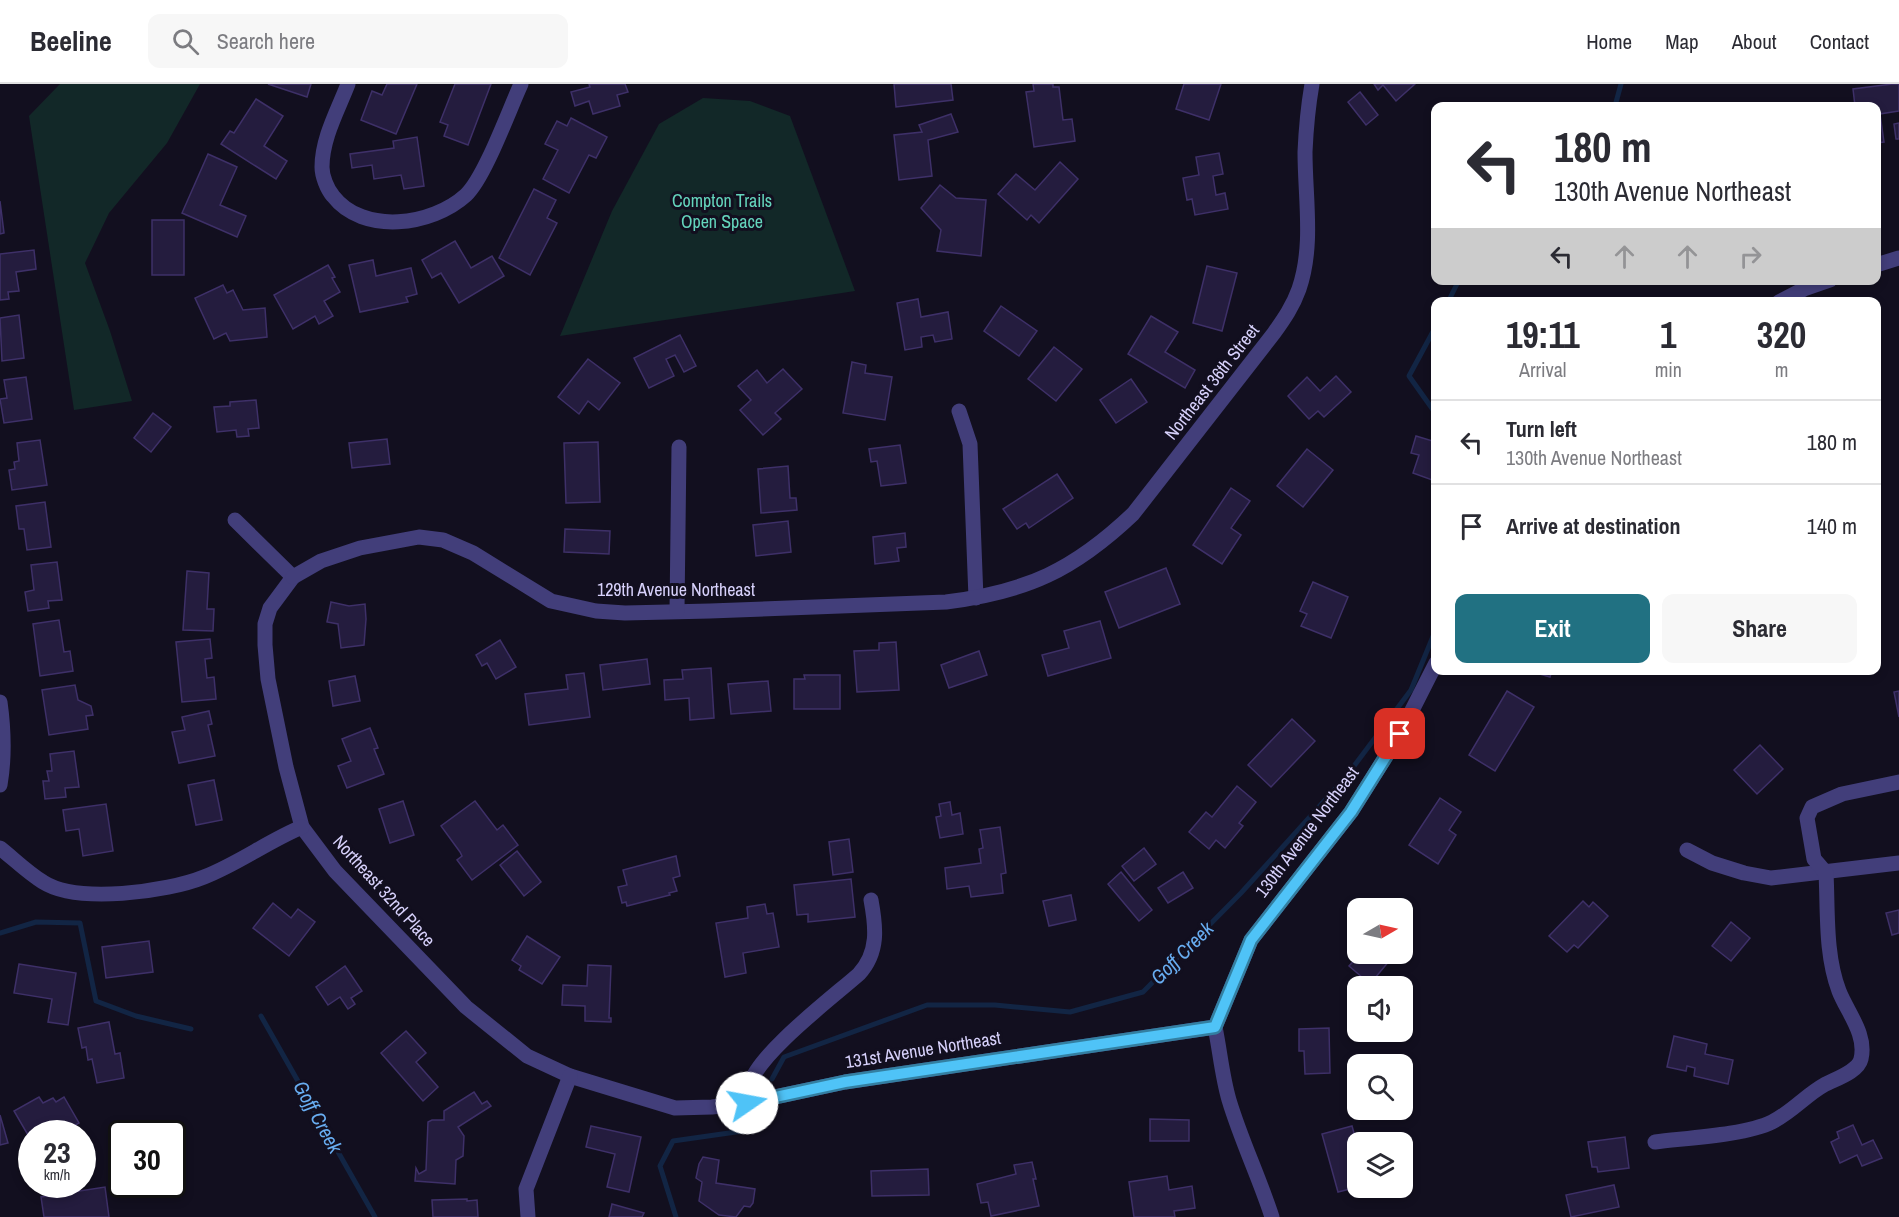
<!DOCTYPE html>
<html lang="en">
<head>
<meta charset="utf-8">
<style>
	body { margin:0; font-family:"Archivo Narrow",sans-serif; background:#f7f7f7; color:#2b2b33; height:100vh; display:flex; flex-direction:column; font-size:22px; white-space:nowrap }
	* { box-sizing:border-box; margin:0 }
	p { font-size:20px; color:#7c7c81 }
	.icon { flex:none; width:33px; height:33px; fill:none; stroke:currentColor; stroke-width:2; stroke-linecap:round; stroke-linejoin:round }
	.map { position:relative; flex:1; overflow:hidden }
	.side { position:absolute; left:1431px; top:213px; width:450px; height:378px; display:flex; flex-direction:column; background:#fff; border-radius:12px; box-shadow:0 3px 9px #0003 }
	.side>* { flex:none }
	.top-card { position:absolute; left:1431px; top:18px; width:450px; height:183px; border-radius:12px; box-shadow:0 3px 9px #0003; background:#fff; color:#2b2b33; overflow:hidden }
	.needle { width:39px; rotate:81deg }
	.buttons { position:absolute; left:1347px; top:814px; display:grid; gap:12px }
	.buttons a { display:grid; place-items:center; width:66px; height:66px; border-radius:12px; background:#fff; box-shadow:0 3px 9px #0003; font-size:30px }
	.speed { position:absolute; left:18px; top:1036px; display:flex; gap:12px; font-size:30px; font-weight:700; text-align:center }
	.speed>* { display:grid; place-content:center; width:78px; height:78px; border-radius:50%; background:#fff; box-shadow:0 3px 9px #0003; line-height:1 }
	.speed small { font-size:15px; font-weight:400 }
	.speed .limit { border:3px solid #111; border-radius:9px; background:#fff; color:#111 }
	.pin { position:absolute; display:grid; place-items:center; width:51px; height:51px; color:#fff; margin:-26px; border-radius:12px; box-shadow:0 3px 9px #0006 }
	.me { position:absolute; width:66px; margin:-33px; rotate:78deg; stroke-linejoin:round; filter:drop-shadow(0 0 4px #0008) }
	.turn { display:flex; align-items:center; gap:21px; height:126px; padding:0 24px; font-size:27px }
	.turn .icon { width:78px; height:78px; stroke-width:2.5 }
	.turn b { display:block; font-size:42px; line-height:51px }
	.lanes { display:flex; align-items:center; height:57px; padding:0 24px; background:#0003; justify-content:center; gap:30px; direction:ltr }
	.lanes .off { opacity:.35 }
	.eta { display:flex; justify-content:space-evenly; align-items:center; height:102px; text-align:center }
	.eta b { font-size:36px; font-weight:800; line-height:42px }
	.cta { display:flex; gap:12px; margin-top:auto; padding:12px 24px }
	.cta a { flex:1; height:69px; border-radius:12px; background:#217182; color:#fff; font-size:24px; font-weight:800; line-height:69px; text-align:center }
	.cta a+a { background:#f7f7f7; color:#2b2b33 }
	ul { padding:0; list-style:none }
	li { display:flex; align-items:center; gap:18px; height:84px; padding:0 24px; border-top:2px solid #e1e1e2 }
	li div { flex:1 }
	li b { display:block; font-size:22px }
	li em { font-style:normal }
	header { display:flex; align-items:center; gap:36px; box-sizing:border-box; height:84px; padding:0 30px; background:#fff; border-bottom:2px solid #e1e1e2 }
	header strong { font-size:28px }
	nav { display:flex; gap:33px; margin-inline-start:auto; font-size:21px }
	.search { width:420px; height:54px; background:#f7f7f7; display:flex; align-items:center; gap:15px; box-sizing:border-box; padding:0 21px; border-radius:12px; color:#7c7c81; font-size:22px }
	.map>svg:first-child { display:block }
</style>
</head>
<body>
<header>
<strong>Beeline</strong>
<div class="search"><svg class="icon" aria-label="search" viewBox="0 0 24 24"><circle cx="10" cy="10" r="6"/><path d="M15 15l6 6"/></svg>Search here</div>
<nav><a>Home</a><a>Map</a><a>About</a><a>Contact</a></nav>
</header>
<div class="map">
<svg width="1899" height="1133" viewBox="0 0 1899 1133">
	<rect width="100%" height="100%" fill="#120f1f"/>
	<g fill="#122828">
		<path d="M60,0H200L167,59L109,129L85,179L110,247L132,317L74,326L29,32Z"/>
		<path d="M703,14L750,17L790,32L855,207L560,252L612,127L659,40Z"/>
	</g>
	<g fill="none" stroke-linecap="round" stroke-linejoin="round">
		<g stroke="#122544" stroke-width="5">
			<path d="M1615,22L1621,0"/>
			<path d="M1448,218L1459,196"/>
			<path d="M1436,242L1409,292L1436,330"/>
			<path d="M0,849L36,838L80,839L96,917L136,932L191,945"/>
			<path d="M261,932L375,1133"/>
			<path d="M772,995L784,973L927,921H995L1070,928L1143,908L1241,809L1345,694L1411,606L1436,545"/>
			<path d="M676,1133L660,1082L673,1057L743,1047"/>
		</g>
	</g>
	<g fill="#241c3e" stroke="#3e3068" stroke-width="1.5">
		<path d="M268,0H311L307,13Z"/>
		<path d="M387,0H417L396,50L361,36L372,7L382,11Z"/>
		<path d="M455,0H491L468,61L444,52L448,41L440,38Z"/>
		<path d="M589,0H625L628,8L617,11L620,22L593,30L589,17L575,22L571,8L590,3Z"/>
		<path d="M894,0H951L953,16L896,23Z"/>
		<path d="M1033,0H1053V3H1059L1063,36L1072,35L1075,57L1034,63L1026,8L1034,7Z"/>
		<path d="M1184,0H1221L1209,36L1176,25Z"/>
		<path d="M1374,0H1415L1396,17L1383,1L1378,6Z"/>
		<path d="M1892,0H1899V27L1880,30L1884,58L1876,59V22H1855L1853,5Z"/>
		<path d="M1360,8L1378,31L1366,41L1348,18Z"/>
		<path d="M256,15L283,32L264,62L287,77L276,95L221,60L230,47L234,49Z"/>
		<path d="M951,30L958,48L928,56L932,92L899,96L894,51L922,48L919,41Z"/>
		<path d="M571,34L607,53L596,74L589,71L569,109L543,95L558,66L545,60L557,37L567,42Z"/>
		<path d="M1899,39V55H1896L1894,40Z"/>
		<path d="M417,53L424,102L404,105L401,91L374,95L372,81L352,84L350,70L394,64L393,57Z"/>
		<path d="M1219,69L1223,90L1213,92L1216,111L1225,109L1228,125L1195,131L1192,115L1187,116L1183,94L1199,91L1196,73Z"/>
		<path d="M208,70L237,83L220,121L246,132L237,153L182,129Z"/>
		<path d="M1060,78L1078,95L1039,139L1031,131L1027,136L998,110L1016,90L1035,106Z"/>
		<path d="M940,101L956,114L986,116L981,172L937,167L941,146L921,124Z"/>
		<path d="M534,105L556,116L547,134L557,139L530,191L499,174Z"/>
		<path d="M0,117L4,149L0,150Z"/>
		<rect x="152" y="136" width="32" height="55"/>
		<path d="M455,157L471,184L492,172L504,192L459,219L441,189L432,194L422,176Z"/>
		<path d="M34,166L36,185L16,188L19,207L8,208L9,215L0,216V170Z"/>
		<path d="M373,176L376,192L411,184L417,210L406,213L408,218L360,228L349,181Z"/>
		<path d="M328,181L335,193L332,194L340,208L324,217L333,232L319,240L315,232L293,245L274,211Z"/>
		<path d="M1207,182L1237,189L1222,247L1193,239Z"/>
		<path d="M223,201L227,209L233,206L243,226L265,224L267,253L230,257L226,249L214,255L195,214Z"/>
		<path d="M918,215L921,233L948,228L952,255L935,258L933,251L921,253L922,263L905,266L897,219Z"/>
		<path d="M1001,222L1037,247L1019,272L984,247Z"/>
		<path d="M19,231L24,274L2,277L0,234Z"/>
		<path d="M1151,232L1178,248L1165,268L1195,286L1185,304L1128,270Z"/>
		<path d="M680,251L696,282L684,288L675,271L666,275L674,292L649,304L634,274Z"/>
		<path d="M1054,263L1082,285L1056,317L1028,295Z"/>
		<path d="M588,275L620,299L599,326L588,317L579,330L558,313Z"/>
		<path d="M852,278L866,281L865,289L892,293L885,336L843,329Z"/>
		<path d="M783,285L802,305L775,329L781,335L763,351L740,326L751,316L738,302L757,286L767,299Z"/>
		<path d="M1336,292L1351,308L1324,333L1318,327L1309,335L1288,312L1307,293L1320,307Z"/>
		<path d="M26,293L32,335L4,339L0,315L7,314L4,296Z"/>
		<path d="M1131,295L1147,318L1116,339L1100,316Z"/>
		<path d="M256,316L259,344L248,345L249,352L237,353L236,346L217,348L214,323L230,322V318Z"/>
		<path d="M153,329L171,343L151,368L134,354Z"/>
		<path d="M1416,352L1436,358L1435,397L1413,389L1419,371L1411,369Z"/>
		<path d="M387,355L390,380L352,384L349,359Z"/>
		<path d="M40,356L47,401L12,406L9,386L15,385L14,378L19,377L17,359Z"/>
		<path d="M598,358L600,418L566,419L564,359Z"/>
		<path d="M900,361L906,399L881,402L877,377L871,378L869,365Z"/>
		<path d="M1307,365L1333,386L1303,423L1277,402Z"/>
		<path d="M788,382L790,414H796L797,426L761,429L758,385Z"/>
		<path d="M1057,390L1073,414L1029,444L1026,439L1017,445L1003,425Z"/>
		<path d="M1231,404L1250,417L1231,444L1241,451L1222,480L1193,461Z"/>
		<path d="M45,418L51,463L27,466L24,445H19L16,422Z"/>
		<path d="M788,437L791,468L756,472L753,441Z"/>
		<path d="M565,445L610,447L609,470L564,468Z"/>
		<path d="M905,449L906,463L897,464L899,477L875,480L873,453Z"/>
		<path d="M57,478L62,516L48,517L49,524L28,527L25,508L34,506L31,481Z"/>
		<path d="M1166,484L1180,520L1119,544L1105,508Z"/>
		<path d="M187,487L209,489L207,525H214L213,547L183,546Z"/>
		<path d="M1313,498L1348,513L1331,554L1301,542L1307,530L1300,527Z"/>
		<path d="M331,518L349,522L365,520L366,535L364,561L341,564L338,540L327,538Z"/>
		<path d="M59,536L64,568L70,567L73,587L40,592L33,540Z"/>
		<path d="M1100,537L1111,574L1048,592L1042,571L1069,564L1064,547Z"/>
		<path d="M210,555L212,574L205,575L207,594L214,593L216,615L182,618L176,558Z"/>
		<path d="M500,556L516,583L496,595L487,579L482,582L476,571Z"/>
		<path d="M896,558L899,606L857,608L854,567L879,566V559Z"/>
		<path d="M979,567L987,591L949,604L941,581Z"/>
		<path d="M647,575L650,600L603,606L600,581Z"/>
		<path d="M711,584L714,634L690,636L689,614L665,616L664,596L683,595L682,586Z"/>
		<path d="M1526,586H1552L1550,593Z"/>
		<path d="M584,589L590,633L529,641L525,610L568,605L566,591Z"/>
		<path d="M804,591H840V625H794V595H805Z"/>
		<path d="M355,592L360,617L333,622L329,597Z"/>
		<path d="M768,597L771,627L731,630L728,600Z"/>
		<path d="M75,601L78,616L91,622L93,631L86,632L88,645L49,651L42,606Z"/>
		<path d="M1507,607L1534,623L1495,687L1469,671Z"/>
		<path d="M1899,607V633L1894,608Z"/>
		<path d="M209,627L212,640L208,641L215,672L179,679L172,648L185,646L182,633Z"/>
		<path d="M1292,635L1315,657L1271,703L1248,681Z"/>
		<path d="M370,644L378,664L374,665L384,690L347,704L338,682L351,677L342,655Z"/>
		<path d="M1760,661L1783,685L1757,710L1734,686Z"/>
		<path d="M74,667L79,703L65,704L66,713L45,715L43,697H49L47,687H52L50,670Z"/>
		<path d="M214,696L222,736L196,741L188,701Z"/>
		<path d="M1237,702L1256,718L1239,739L1243,742L1225,764L1216,756L1209,765L1189,748L1206,728L1212,733Z"/>
		<path d="M1440,714L1461,728L1449,746L1456,751L1438,780L1409,761Z"/>
		<path d="M403,717L414,751L390,759L379,725Z"/>
		<path d="M475,717L497,746L503,741L518,761L472,796L457,776L462,772L460,768L441,742Z"/>
		<path d="M950,718L952,731L960,729L963,750L940,754L936,733L941,732L939,720Z"/>
		<path d="M106,720L113,767L83,772L79,745L66,747L63,726Z"/>
		<path d="M1000,743L1006,789L1001,790L1003,809L971,813L969,802L947,805L945,784L981,779L979,765L983,764L980,746Z"/>
		<path d="M849,755L853,788L833,791L829,758Z"/>
		<path d="M1144,764L1156,780L1134,797L1122,782Z"/>
		<path d="M517,767L541,798L524,812L500,781Z"/>
		<path d="M676,772L680,792L673,794L677,807L669,809L670,811L627,822L626,818L622,819L618,803L627,801L623,786Z"/>
		<path d="M1121,788L1152,826L1139,837L1108,800Z"/>
		<path d="M1183,788L1193,804L1168,819L1158,804Z"/>
		<path d="M851,795L855,833L808,838V830L797,831L794,801Z"/>
		<path d="M1071,811L1076,836L1049,842L1043,817Z"/>
		<path d="M1583,817L1589,823L1593,818L1608,832L1578,864L1574,861L1567,868L1549,852Z"/>
		<path d="M273,819L291,834L298,825L315,838L289,872L253,844Z"/>
		<path d="M765,820L767,830L773,829L779,863L743,869L746,889L725,893L716,839L748,834L747,823Z"/>
		<path d="M1899,826V849L1892,851L1886,829Z"/>
		<path d="M1731,838L1750,854L1731,877L1712,862Z"/>
		<path d="M527,852L560,873L542,900L519,886L521,882L512,876Z"/>
		<path d="M149,857L153,888L106,894L102,863Z"/>
		<path d="M1360,870H1395L1370,900L1349,882Z"/>
		<path d="M19,880L76,889L68,941L48,938L52,915L14,909Z"/>
		<path d="M588,881L611,882L609,934H611V938L585,937V922L562,921L563,901L587,902Z"/>
		<path d="M345,882L362,907L351,914L355,920L348,925L340,913L328,921L316,903Z"/>
		<path d="M109,938L115,970L120,969L124,994L97,999L92,975L88,976L86,963L82,964L78,944Z"/>
		<path d="M1329,944L1330,989L1305,990L1304,967H1299V945Z"/>
		<path d="M406,947L426,969L416,978L438,1003L423,1017L381,969Z"/>
		<path d="M1674,952L1707,960L1705,970L1733,976L1728,1000L1694,992L1695,984L1687,982L1686,987L1667,983Z"/>
		<path d="M474,1008L482,1020L487,1017L491,1022L458,1043L464,1052L463,1072L456,1076L455,1100L415,1097L416,1084L419,1090L426,1086L428,1038L432,1036H444V1027Z"/>
		<path d="M39,1013L43,1019L53,1014L56,1018L64,1013L79,1039L60,1050H32V1058L14,1027Z"/>
		<path d="M0,1031L8,1059L0,1061Z"/>
		<path d="M1150,1035L1189,1036V1057H1150Z"/>
		<path d="M1853,1041L1862,1061L1873,1056L1882,1074L1862,1082L1857,1071L1840,1079L1831,1058L1839,1054L1837,1048Z"/>
		<path d="M591,1042L641,1053L629,1108L607,1103L615,1070L586,1063Z"/>
		<path d="M1352,1042L1358,1063V1103L1338,1108L1322,1050Z"/>
		<path d="M1625,1053L1629,1084L1598,1088L1597,1083H1592L1588,1058Z"/>
		<path d="M703,1073L719,1076L716,1099L755,1105L753,1119L750,1123L744,1122L736,1133L719,1131L699,1117L702,1098L696,1094L699,1080Z"/>
		<path d="M1032,1078L1036,1095H1033L1039,1122L991,1132L988,1118L981,1119L977,1100L1016,1090L1014,1081Z"/>
		<path d="M928,1085L929,1111L872,1112L871,1087Z"/>
		<path d="M1167,1092L1169,1106L1192,1102L1195,1124L1174,1127L1175,1133H1134L1129,1098Z"/>
		<path d="M1614,1101L1619,1123L1571,1133L1566,1111Z"/>
		<path d="M105,1103L109,1133H44L41,1113Z"/>
		<path d="M467,1115V1117L477,1116L478,1133H433L432,1116Z"/>
		<path d="M612,1120L644,1129L642,1133H609Z"/>
	</g>
	<g fill="none" stroke-linecap="round" stroke-linejoin="round">
		<g stroke="#423e7a" stroke-width="15">
			<path d="M348,0C338,26 322,54 322,83C322,92 327,105 333,112C363,151 432,142 466,111C485,93 509,26 521,0"/>
			<path d="M1876,181L1899,174"/>
			<path d="M1779,218L1804,205L1830,196"/>
			<path d="M959,327L970,360L976,514"/>
			<path d="M235,436L293,493L270,524L265,540V561L268,595L286,683L302,743L335,787L466,923L527,972L570,992L675,1024L712,1023L747,1019L845,998L1215,943"/>
			<path d="M293,493L321,477L360,464L419,453L443,456L473,469L551,517L596,527L625,529L710,527L946,518C1027,508 1074,486 1133,430L1274,249C1284,235 1293,222 1299,205C1314,161 1305,114 1305,68C1306,45 1308,23 1312,0"/>
			<path d="M677,527L679,363"/>
			<path d="M0,618C4,647 5,672 0,701"/>
			<path d="M1687,766L1712,779L1744,789L1771,794L1899,779"/>
			<path d="M1215,943L1251,856L1351,728L1400,650L1436,579"/>
			<path d="M1215,943C1220,967 1222,992 1229,1016C1241,1056 1259,1093 1272,1133"/>
			<path d="M747,1019C748,1013 748,1006 750,1000C759,969 833,913 859,890C879,868 876,843 871,816"/>
			<path d="M1655,1058C1686,1054 1746,1051 1772,1038C1792,1028 1806,1011 1824,1001C1835,995 1858,988 1861,975C1867,950 1847,928 1839,907C1825,870 1828,827 1826,789L1814,775L1807,734L1812,723L1842,710L1899,698"/>
			<path d="M528,1133L526,1105L570,992"/>
		</g>
		<path stroke="#423e7a" stroke-width="15" d="M0,764C14,775 28,789 43,798C77,820 167,808 204,793C238,780 268,757 302,743"/>
	</g>
	<g fill="none" stroke-linecap="round" stroke-linejoin="round">
		<defs>
			<path id="route" d="M747,1019L845,998L1215,943L1251,856L1351,728L1400,650"/>
		</defs>
		<use href="#route" stroke="#337fa1" stroke-width="15"/>
		<use href="#route" stroke="#4fc3f7" stroke-width="10"/>
	</g>
	<g text-anchor="middle" stroke-width="6" stroke-linejoin="round" paint-order="stroke">
		<g font-size="18" fill="#64d4bc" stroke="#120f1f">
			<text x="722" y="123">Compton Trails<tspan x="722" dy="21">Open Space</tspan></text>
		</g>
		<g font-size="18" fill="#d7d1fb" stroke="#120f1f">
			<text transform="translate(1212 298) rotate(-52)" y="6">Northeast 36th Street</text>
			<text x="676" y="512">129th Avenue Northeast</text>
			<text transform="translate(1307 748) rotate(-53)" y="6">130th Avenue Northeast</text>
			<text transform="translate(384 807) rotate(48)" y="6">Northeast 32nd Place</text>
			<text transform="translate(923 966) rotate(-9)" y="6">131st Avenue Northeast</text>
		</g>
		<g font-size="20" font-style="italic" fill="#68adf1" stroke="#120f1f">
			<text transform="translate(1182 869) rotate(-45)" y="7">Goff Creek</text>
			<text transform="translate(318 1033) rotate(61)" y="7">Goff Creek</text>
		</g>
	</g>
</svg>
<div class="buttons">
<a><svg class="needle" viewBox="-14 -14 28 28"><path d="M0-13l5 13h-10z" fill="#e53935"/><path d="M0 13l5-13h-10z" fill="#7c7c81"/></svg></a>
<a><svg class="icon" aria-label="sound" viewBox="0 0 24 24"><path d="M4 9h4l5-4v14l-5-4H4zM17 9q2 3 0 6"/></svg></a>
<a><svg class="icon" aria-label="search" viewBox="0 0 24 24"><circle cx="10" cy="10" r="6"/><path d="M15 15l6 6"/></svg></a>
<a><svg class="icon" aria-label="layers" viewBox="0 0 24 24"><path d="M12 4l9 5-9 5-9-5zM3 14l9 5 9-5"/></svg></a>
</div>
<div class="speed"><div>23<small>km/h</small></div><div class="limit">30</div></div>
<div class="pin" style="left:1400px;top:650px;background:#d93025"><svg class="icon" aria-label="arrive" viewBox="0 0 24 24"><path d="M6 21V4h12l-3 4 3 4H6"/></svg></div>
<svg class="me" style="left:747px;top:1019px" viewBox="-20 -20 40 40"><circle r="19" fill="#fff"/><path d="M0-13L10 11 0 6-10 11z" fill="#4fc3f7"/></svg>
<div class="top-card">
<div class="turn"><svg class="icon" aria-label="left" viewBox="0 0 24 24"><path d="M17 20v-9H6M10 6l-5 5 5 5"/></svg><div><b>180 m</b>130th Avenue Northeast</div></div>
<div class="lanes"><svg class="icon" aria-label="left" viewBox="0 0 24 24"><path d="M17 20v-9H6M10 6l-5 5 5 5"/></svg><svg class="icon off" aria-label="ahead" viewBox="0 0 24 24"><path d="M12 20V5M6 11l6-6 6 6"/></svg><svg class="icon off" aria-label="ahead" viewBox="0 0 24 24"><path d="M12 20V5M6 11l6-6 6 6"/></svg><svg class="icon off" aria-label="right" viewBox="0 0 24 24"><path d="M7 20v-9h11M14 6l5 5-5 5"/></svg></div>
</div>
<section class="side">
<div class="eta">
<div><b>19:11</b><p>Arrival</p></div>
<div><b>1</b><p>min</p></div>
<div><b>320</b><p>m</p></div>
</div>
<ul>
<li><svg class="icon" aria-label="left" viewBox="0 0 24 24"><path d="M17 20v-9H6M10 6l-5 5 5 5"/></svg><div><b>Turn left</b><p>130th Avenue Northeast</p></div><em>180 m</em></li>
<li><svg class="icon" aria-label="arrive" viewBox="0 0 24 24"><path d="M6 21V4h12l-3 4 3 4H6"/></svg><div><b>Arrive at destination</b></div><em>140 m</em></li>
</ul>
<div class="cta"><a>Exit</a><a>Share</a></div>
</section>
</div>
</body>
</html>
